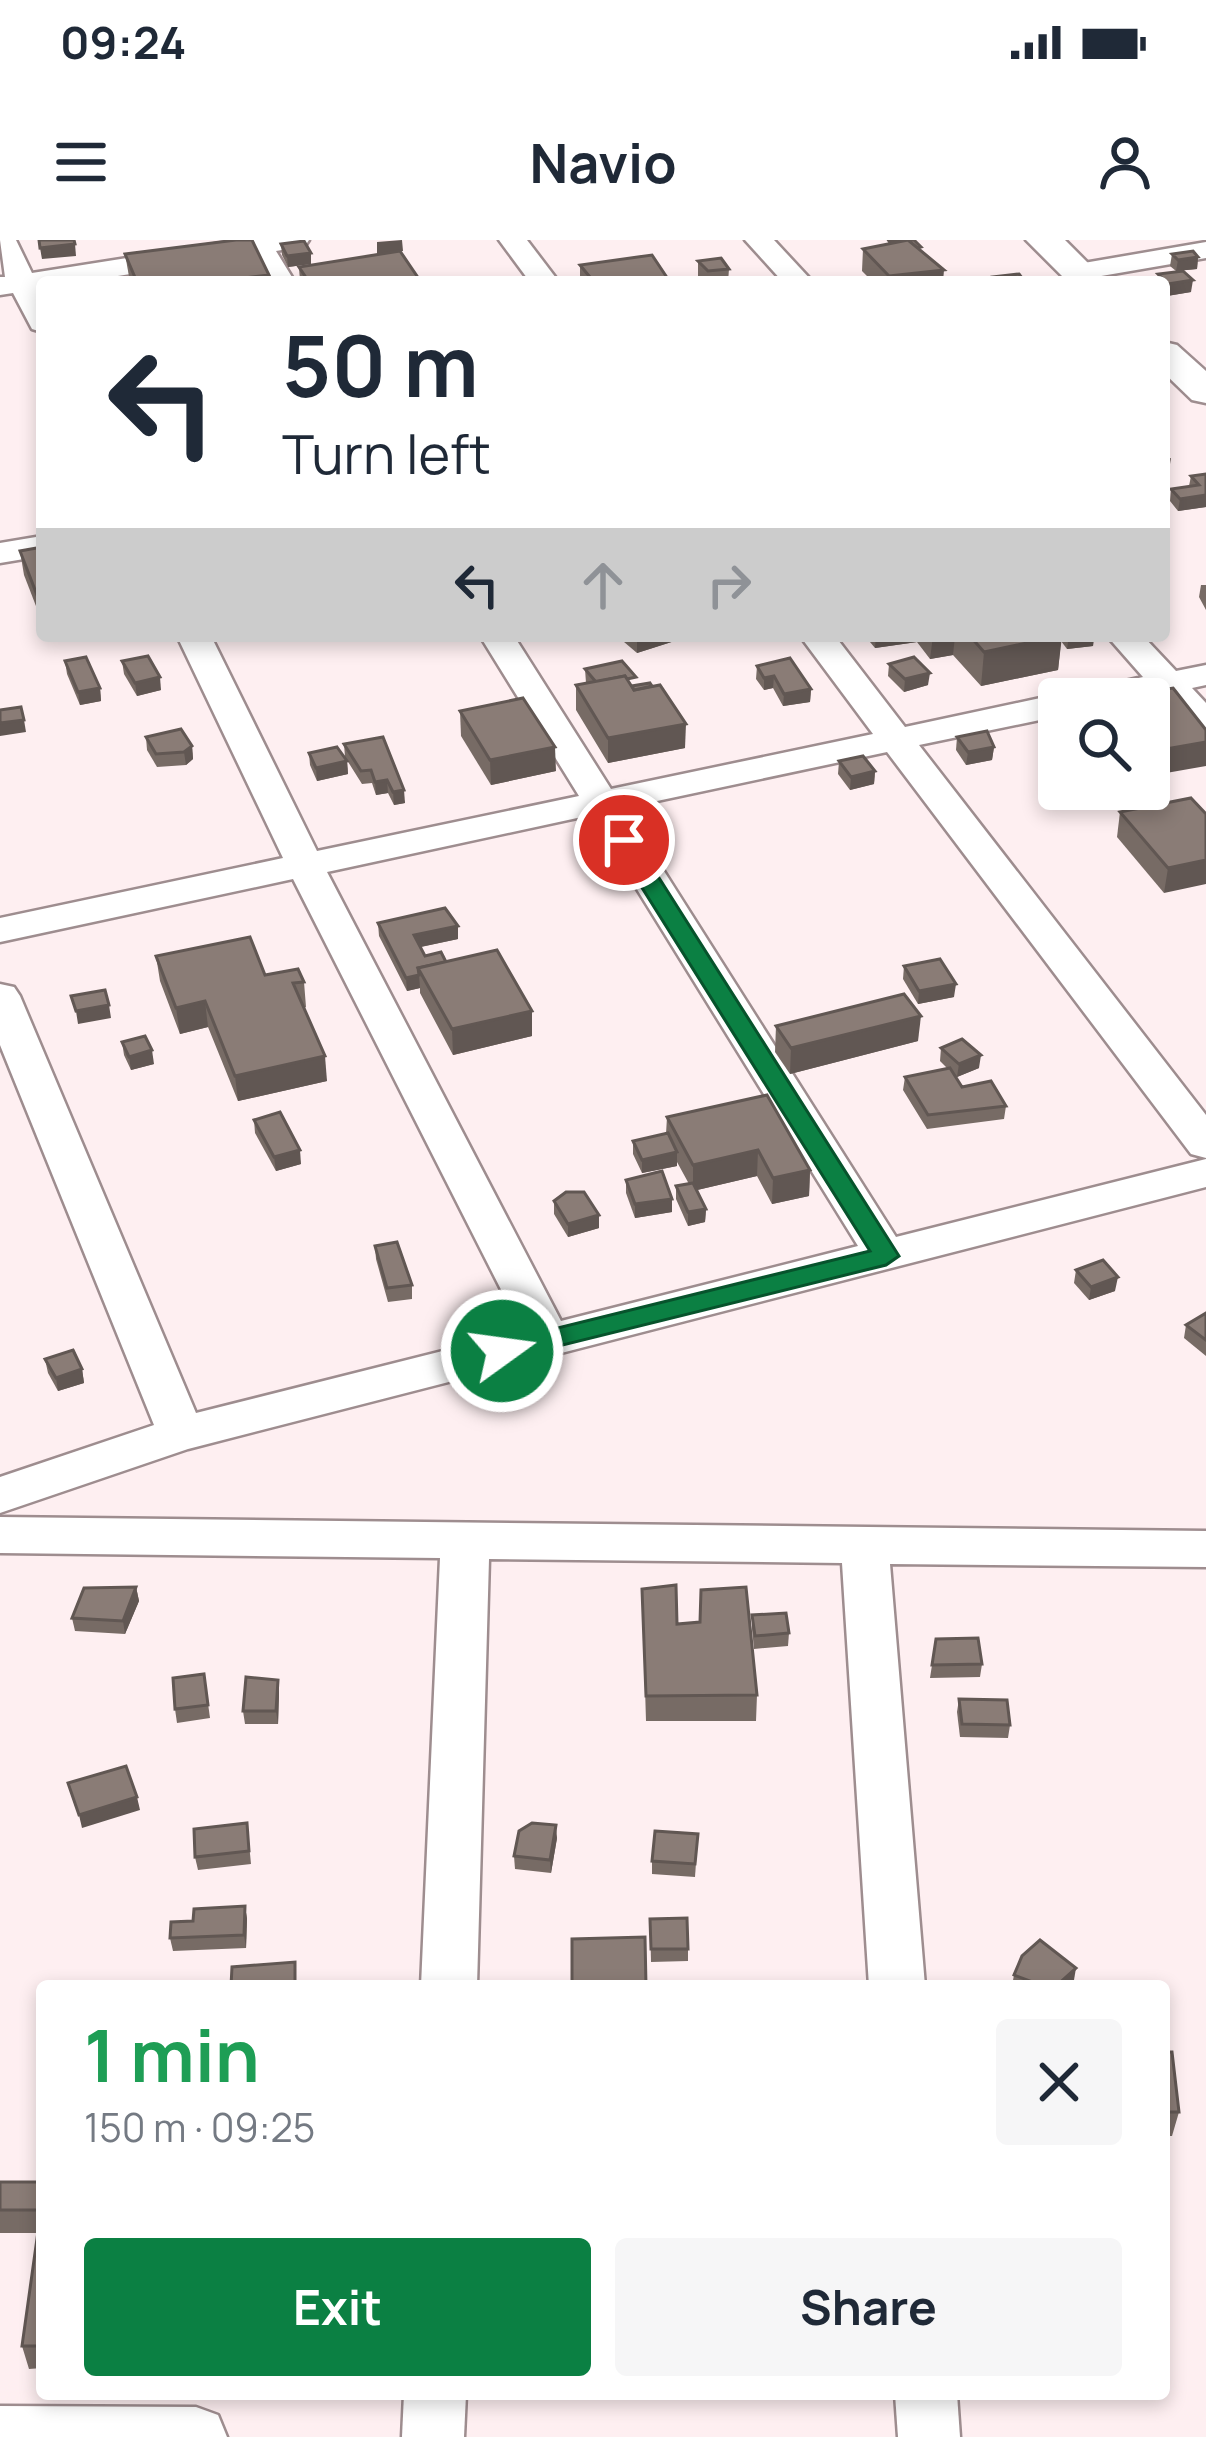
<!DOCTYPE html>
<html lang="en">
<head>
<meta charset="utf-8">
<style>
	body { margin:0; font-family:Manrope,sans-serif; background:#f6f6f7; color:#1f2937; height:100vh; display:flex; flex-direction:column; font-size:45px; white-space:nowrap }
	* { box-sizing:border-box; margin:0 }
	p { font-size:39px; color:#747a83 }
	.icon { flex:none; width:66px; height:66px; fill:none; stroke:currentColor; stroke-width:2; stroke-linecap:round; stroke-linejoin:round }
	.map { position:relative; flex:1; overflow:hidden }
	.side { position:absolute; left:36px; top:1740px; width:1134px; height:420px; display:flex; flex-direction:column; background:#fff; border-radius:12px; box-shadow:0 6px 18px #0003 }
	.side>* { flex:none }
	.guide { position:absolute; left:36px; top:36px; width:1134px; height:366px; border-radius:12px; box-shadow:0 6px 18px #0003; background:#fff; color:#1f2937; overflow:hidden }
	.tools { position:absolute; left:1038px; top:438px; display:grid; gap:24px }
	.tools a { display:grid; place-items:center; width:132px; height:132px; border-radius:12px; background:#fff; box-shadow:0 6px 18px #0003; font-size:60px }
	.pin { position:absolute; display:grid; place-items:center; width:102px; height:102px; color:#fff; margin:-51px; border:6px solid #fff; border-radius:50%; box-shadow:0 3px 12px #0007 }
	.me { position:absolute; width:132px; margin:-66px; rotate:76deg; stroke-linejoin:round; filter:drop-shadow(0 0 9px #0008) }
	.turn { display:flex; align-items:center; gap:42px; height:252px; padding:0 48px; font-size:54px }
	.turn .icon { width:156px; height:156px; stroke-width:2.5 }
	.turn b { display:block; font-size:84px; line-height:102px }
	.lanes { display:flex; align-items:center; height:114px; padding:0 48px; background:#0003; justify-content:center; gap:60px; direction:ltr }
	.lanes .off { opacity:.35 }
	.round { display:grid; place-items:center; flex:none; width:126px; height:126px; border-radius:12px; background:#f6f6f7 }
	.head { display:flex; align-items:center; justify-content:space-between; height:204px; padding:0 48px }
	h1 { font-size:72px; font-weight:700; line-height:90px; color:#1e9e55 }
	.cta { display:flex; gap:24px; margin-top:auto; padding:24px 48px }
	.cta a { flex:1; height:138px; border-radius:12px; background:#0b8043; color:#fff; font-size:48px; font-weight:700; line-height:138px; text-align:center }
	.cta a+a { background:#f6f6f7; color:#1f2937 }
	.status { display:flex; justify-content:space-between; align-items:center; height:84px; padding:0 60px; background:#fff; direction:ltr }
	.status svg { height:33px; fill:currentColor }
	header { display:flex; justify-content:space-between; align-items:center; height:156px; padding:0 48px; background:#fff; font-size:54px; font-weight:700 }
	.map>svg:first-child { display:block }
</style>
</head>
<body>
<div class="status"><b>09:24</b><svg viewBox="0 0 49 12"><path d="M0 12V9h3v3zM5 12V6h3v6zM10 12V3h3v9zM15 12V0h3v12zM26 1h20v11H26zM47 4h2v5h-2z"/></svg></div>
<header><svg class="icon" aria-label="menu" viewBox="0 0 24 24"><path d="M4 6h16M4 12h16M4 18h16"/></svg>Navio<svg class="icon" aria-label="person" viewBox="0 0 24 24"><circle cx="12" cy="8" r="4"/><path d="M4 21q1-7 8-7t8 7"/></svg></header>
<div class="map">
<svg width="1206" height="2197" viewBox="0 0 1206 2197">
	<rect width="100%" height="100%" fill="#feeff1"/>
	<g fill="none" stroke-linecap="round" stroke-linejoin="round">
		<defs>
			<g id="minor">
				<path d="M0,0H16L32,33L241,0H309L305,6L276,11L295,42H267L250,15L80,42H42V92L32,89L13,53L0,55V37H5Z"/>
				<path d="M499,0H527L559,42H530Z"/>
				<path d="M745,0H774L813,42H783Z"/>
				<path d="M1206,2V18L1078,40L1064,32L1078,24Z"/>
				<path d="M42,296V316L0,323V303Z"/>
				<path d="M177,396H211L317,611L579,556L480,396H514L611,549L873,494L800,396H835L905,487L1059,454L1071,458L1076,452L1143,437L1107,396H1143L1176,431L1206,425V445L1192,448L1206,463V495L1193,492L1160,455L1059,459V476L919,505L1206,875V918L1191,914L887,512L624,568L896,997L1206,919V947L188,1209L0,1273V1237L154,1185L0,805V744L14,747L20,756L196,1173L522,1091L293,639L0,702V678L283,618ZM591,575L858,1006L561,1081L327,632Z"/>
				<path d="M0,1277L1206,1291V1327L890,1324L925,1746H869L842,1323L489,1319L477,1746H421L440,1318L0,1313Z"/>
				<path d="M404,2154H466L464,2197H402Z"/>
				<path d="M895,2154H957L960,2197H898Z"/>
				<path d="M0,2166L196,2167L218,2175L227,2197H0Z"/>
			</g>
			<g id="tertiary">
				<path d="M1026,0H1065L1107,42H1068Z"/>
				<path d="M1164,102L1177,105L1206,131V163L1192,160L1164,133Z"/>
			</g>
		</defs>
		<use href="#minor" stroke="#9e8d8f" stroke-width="5"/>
		<use href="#tertiary" stroke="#9e8d8f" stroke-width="5"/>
		<use href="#minor" fill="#fff" fill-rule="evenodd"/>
		<use href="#tertiary" fill="#fff" fill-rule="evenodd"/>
	</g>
	<g fill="#776b65">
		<path d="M889,1L921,11L943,42H873L862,31L863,9L889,4Z"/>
		<path d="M281,4L311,13V24L288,27L282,15Z"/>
		<path d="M125,14L270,42H130Z"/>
		<path d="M1172,14L1198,17L1197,29L1176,31L1170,26Z"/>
		<path d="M698,21L729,29L728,42H698Z"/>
		<path d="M580,25L668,42H580Z"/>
		<path d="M299,27L421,42H300Z"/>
		<path d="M1158,34L1191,52L1167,56L1164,53V42H1157Z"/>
		<path d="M1206,234V267L1178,271L1170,261L1171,249L1189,246L1191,236Z"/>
		<path d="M42,307L41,379L24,335L20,311Z"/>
		<path d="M1201,345H1206V370L1199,357Z"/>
		<path d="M617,396H684V398L637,413Z"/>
		<path d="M865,396H1094L1093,406L1067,409L1061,401L1058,430L981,446L953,415L930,419L917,402L875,408Z"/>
		<path d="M65,421L100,448L101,461L80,465L67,434Z"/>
		<path d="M122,421L161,450L137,456L124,434Z"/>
		<path d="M889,424L928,445L904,452L888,436Z"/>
		<path d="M757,426L811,449L810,462L783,466L773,448L764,450L756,439Z"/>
		<path d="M585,429L635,446L685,508L608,523L576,470V445L586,443Z"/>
		<path d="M460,471L556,531L491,545L461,496Z"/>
		<path d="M146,497L192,506L193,519L186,525L157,527L147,510Z"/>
		<path d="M383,497L405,563L394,565L388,553L376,555L372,543L362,544L345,517L344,504Z"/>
		<path d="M957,497L994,507L992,520L966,525L956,510Z"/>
		<path d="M309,513L347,521L348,534L317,541L310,525Z"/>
		<path d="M839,521L875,531L874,544L850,550L838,534Z"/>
		<path d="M1120,572L1206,574L1164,653L1117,597Z"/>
		<path d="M378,683L458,686V699L421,707L425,716L446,722L532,796L453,815L420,753V748L407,751L379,696Z"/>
		<path d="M156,716L304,742L306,767L304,768L327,841L238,861L208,787L180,794L160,741Z"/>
		<path d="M904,726L954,757L918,764L903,739Z"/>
		<path d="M776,786L918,801L790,834L775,812Z"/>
		<path d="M122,802L154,824L131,830L124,815Z"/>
		<path d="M941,808L979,828L957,837L953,834L962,847L1006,866L1004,879L927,889L903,850L905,837L948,829L940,821Z"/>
		<path d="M667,877L810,930L809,956L772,964L757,936L697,950L706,969L705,982L688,986L676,959V946L689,944L677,922V926L642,933L633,914V901L666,894Z"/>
		<path d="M254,880L301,924L276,931L255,893Z"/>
		<path d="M626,940L672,959V972L635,978L626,953Z"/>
		<path d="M554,961L599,988L568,997L554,974Z"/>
		<path d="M375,1006L412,1045V1059L388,1062L376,1019Z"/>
		<path d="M1076,1030L1115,1051L1089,1060L1074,1043Z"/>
		<path d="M1206,1073V1116L1184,1098L1186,1085Z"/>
		<path d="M45,1119L82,1129L84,1143L58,1151L48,1133Z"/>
		<path d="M136,1347L139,1361L125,1394L75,1391L72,1378Z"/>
		<path d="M642,1349L677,1384L757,1455L756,1481H646Z"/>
		<path d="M752,1375L789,1393L788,1406L754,1409L752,1389Z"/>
		<path d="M936,1399L982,1424L980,1437L930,1438Z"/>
		<path d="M204,1434L210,1478L177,1483L175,1469Z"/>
		<path d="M278,1440L279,1453L278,1484H245L243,1471Z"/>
		<path d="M959,1459L1010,1485L1008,1498L960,1497L957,1472Z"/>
		<path d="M247,1583L251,1624L198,1630L195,1617Z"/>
		<path d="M698,1594L695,1637L652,1634V1621Z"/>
		<path d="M557,1598L551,1633L515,1629L514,1616Z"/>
		<path d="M245,1666L247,1679L246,1708L173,1711L170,1698L193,1681Z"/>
		<path d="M650,1679L688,1709V1721L651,1722Z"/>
		<path d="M1014,1735L1074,1740L1068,1746H1012Z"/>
		<path d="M1164,1812L1179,1872L1172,1896H1164Z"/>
		<path d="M0,1942H42V2128L29,2129L22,2106L38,1993H0Z"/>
	</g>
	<g fill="#615753">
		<path d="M402,0L403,11L377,14V2Z"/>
		<path d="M75,4L76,16L42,19L40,8Z"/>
		<path d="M311,13V24L288,27L287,16Z"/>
		<path d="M1198,17L1197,29L1176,31L1178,20Z"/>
		<path d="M944,30L943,42H889V36Z"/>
		<path d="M269,35L270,42H213Z"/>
		<path d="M1193,40L1191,52L1167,56L1168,44Z"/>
		<path d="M1171,218L1169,230L1164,231V220Z"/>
		<path d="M1206,255V267L1178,271L1180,259Z"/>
		<path d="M1169,302L1168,315H1164V303Z"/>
		<path d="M42,354V379H41L37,355Z"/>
		<path d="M637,396H684V398L637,413Z"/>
		<path d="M876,396H918L917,402L875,408Z"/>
		<path d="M933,396H955L953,415L930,419Z"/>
		<path d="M1062,396L1058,430L981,446L984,412Z"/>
		<path d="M1069,396H1094L1093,406L1067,409Z"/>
		<path d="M930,433L928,445L904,452L905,439Z"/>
		<path d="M774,436L773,448L764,450V438Z"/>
		<path d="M160,437L161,450L137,456L135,443Z"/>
		<path d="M100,448L101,461L80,465L78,452Z"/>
		<path d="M811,449L810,462L783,466L784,454Z"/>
		<path d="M24,480L26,492L0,496V483Z"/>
		<path d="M686,484L685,508L608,523V498Z"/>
		<path d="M1206,502V526L1149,536V512Z"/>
		<path d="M192,506L193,519L186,525L184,512Z"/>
		<path d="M555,507L556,531L491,545L490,520Z"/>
		<path d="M994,507L992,520L966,525L968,512Z"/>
		<path d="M347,521L348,534L317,541L316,528Z"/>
		<path d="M875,531L874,544L850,550L851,537Z"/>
		<path d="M387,540L388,553L376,555L375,542Z"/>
		<path d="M404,550L405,563L394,565L393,552Z"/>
		<path d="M1206,620V644L1164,653L1168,628Z"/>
		<path d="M458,686V699L415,708L414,695Z"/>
		<path d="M419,735L420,748L407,751L406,738Z"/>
		<path d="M956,744L954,757L918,764L919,751Z"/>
		<path d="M205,761L208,787L180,794L176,768Z"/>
		<path d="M109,765L111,778L78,784L76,771Z"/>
		<path d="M532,771V796L453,815L452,789Z"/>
		<path d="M921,776L918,801L790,834L791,808Z"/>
		<path d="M152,810L154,824L131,830L129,817Z"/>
		<path d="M981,815L979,828L957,837L959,824Z"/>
		<path d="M325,816L327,841L238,861L235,836Z"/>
		<path d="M300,910L301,924L276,931L274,917Z"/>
		<path d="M758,910L757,936L693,951V925Z"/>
		<path d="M677,912V926L642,933V920Z"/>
		<path d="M810,930L809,956L772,964L773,938Z"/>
		<path d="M672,959V972L635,978V964Z"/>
		<path d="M706,969L705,982L688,986V972Z"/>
		<path d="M599,975V988L568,997V984Z"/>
		<path d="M1118,1037L1115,1051L1089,1060L1091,1047Z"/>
		<path d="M82,1129L84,1143L58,1151L56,1138Z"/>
		<path d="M136,1347L139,1361L125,1394L123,1381Z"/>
		<path d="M278,1440L279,1453L278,1484L276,1471Z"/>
		<path d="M137,1557L140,1570L82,1588L79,1575Z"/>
		<path d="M556,1585L557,1598L551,1633L550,1620Z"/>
		<path d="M245,1666L247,1679L246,1708L244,1695Z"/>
		<path d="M1076,1728L1074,1740L1068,1746H1056Z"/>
	</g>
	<g fill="#8a7c76" stroke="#615753" stroke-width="3">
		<path d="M39,0H74L75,4L40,8Z"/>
		<path d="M236,0H252L269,35L213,42H137L125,14Z"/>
		<path d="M897,0H914L921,7L917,8L908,0L891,4L889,1Z"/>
		<path d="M908,0L944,30L889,36L863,9Z"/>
		<path d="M304,1L311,13L287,16L281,4Z"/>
		<path d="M400,11L421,42H309L299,27Z"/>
		<path d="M1193,11L1198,17L1178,20L1172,14Z"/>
		<path d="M652,15L668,39L646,42H594L580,25Z"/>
		<path d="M721,18L729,29L708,31L698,21Z"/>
		<path d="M1183,31L1193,40L1168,44L1158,34Z"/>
		<path d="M1019,34L1025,42H997L993,37Z"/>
		<path d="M1206,234V255L1180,259L1171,249L1199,245L1191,236Z"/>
		<path d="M42,307V354L37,355L20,311Z"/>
		<path d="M970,396H1060L984,412Z"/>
		<path d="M148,416L160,437L135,443L122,421Z"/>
		<path d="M86,417L100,448L78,452L65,421Z"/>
		<path d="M914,417L930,433L905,439L889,424Z"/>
		<path d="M790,418L811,449L784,454L774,436L764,438L757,426Z"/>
		<path d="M622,421L636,437L627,439L625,436L596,442L585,429Z"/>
		<path d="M625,436L634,450L660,445L686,484L608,498L576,445Z"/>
		<path d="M650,443L652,446L634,450L632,446Z"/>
		<path d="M1173,448L1206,490V502L1149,512V459H1106Z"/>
		<path d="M523,458L555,507L490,520L460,471Z"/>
		<path d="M21,467L24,480L0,483V470Z"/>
		<path d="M181,489L192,506L184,512L156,514L146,497Z"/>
		<path d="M987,491L994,507L968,512L957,497Z"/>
		<path d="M383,497L404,550L393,552L387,540L375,542L371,530L361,531L344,504Z"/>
		<path d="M337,507L347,521L316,528L309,513Z"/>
		<path d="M863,516L875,531L851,537L839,521Z"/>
		<path d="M1191,558L1206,574V620L1168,628L1120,572Z"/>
		<path d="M445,668L458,686L414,695L425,716L441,712L446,722L418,728L419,735L406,738L378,683Z"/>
		<path d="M250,697L265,735L298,729L304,742L293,743L325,816L235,836L205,761L176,768L156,716Z"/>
		<path d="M497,710L532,771L452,789L418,728Z"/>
		<path d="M940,719L956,744L919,751L904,726Z"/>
		<path d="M105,750L109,765L76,771L71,756Z"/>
		<path d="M904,754L921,776L791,808L776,786Z"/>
		<path d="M145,796L152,810L129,817L122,802Z"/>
		<path d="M962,799L981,815L959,824L941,808Z"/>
		<path d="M950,828L962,847L991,841L1006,866L928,875L905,837Z"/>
		<path d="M767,855L810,930L773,938L758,910L693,925L667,877Z"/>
		<path d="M280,872L300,910L274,917L254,880Z"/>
		<path d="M668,893L677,912L642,920L633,901Z"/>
		<path d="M662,931L672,959L635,964L626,940Z"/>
		<path d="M693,943L706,969L688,972L676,946Z"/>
		<path d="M566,952H584L599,975L568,984L554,961Z"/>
		<path d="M397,1002L412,1045L387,1048L375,1006Z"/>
		<path d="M1103,1020L1118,1037L1091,1047L1076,1030Z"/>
		<path d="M1206,1073V1100L1186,1085Z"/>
		<path d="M73,1110L82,1129L56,1138L45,1119Z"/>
		<path d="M676,1345L677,1384L700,1382L701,1350L746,1347L757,1455L646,1456L642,1349Z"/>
		<path d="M136,1347L123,1381L72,1378L84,1348Z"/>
		<path d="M786,1373L789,1393L755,1396L752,1375Z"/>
		<path d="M978,1398L982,1424L932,1425L936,1399Z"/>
		<path d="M204,1434L208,1465L175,1469L173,1438Z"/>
		<path d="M246,1437L278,1440L276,1471H243Z"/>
		<path d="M959,1459L1007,1460L1010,1485L962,1484Z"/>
		<path d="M126,1526L137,1557L79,1575L68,1543Z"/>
		<path d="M247,1583L249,1611L195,1617L194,1589Z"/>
		<path d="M532,1583L556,1585L550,1620L514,1616L519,1591Z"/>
		<path d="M655,1591L698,1594L695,1624L652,1621Z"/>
		<path d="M245,1666L244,1695L170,1698L171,1682L193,1681L194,1669Z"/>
		<path d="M687,1678L688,1709H651L650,1679Z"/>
		<path d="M645,1697L646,1746H572V1699Z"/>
		<path d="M1040,1700L1076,1728L1056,1746H1043L1014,1735L1022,1716Z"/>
		<path d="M295,1722V1746H231L232,1727Z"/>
		<path d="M1164,1812H1172L1179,1872H1164Z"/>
		<path d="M0,1942H42V2106H22L41,1970H0Z"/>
	</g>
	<path fill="#0b8043" stroke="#07532c" stroke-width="3" d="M616,596L635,600L899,1016L886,1025L502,1120L488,1111L493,1104L870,1011L612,600Z"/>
</svg>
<div class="tools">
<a><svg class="icon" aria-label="search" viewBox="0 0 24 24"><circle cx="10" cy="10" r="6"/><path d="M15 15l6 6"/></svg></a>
</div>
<div class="pin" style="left:624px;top:600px;background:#d93025"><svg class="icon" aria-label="arrive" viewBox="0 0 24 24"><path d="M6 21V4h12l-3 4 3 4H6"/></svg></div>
<svg class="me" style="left:502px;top:1111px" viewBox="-20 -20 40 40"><circle r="17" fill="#0b8043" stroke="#fff" stroke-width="3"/><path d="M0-11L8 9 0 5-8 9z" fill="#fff"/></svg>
<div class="guide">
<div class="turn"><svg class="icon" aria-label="left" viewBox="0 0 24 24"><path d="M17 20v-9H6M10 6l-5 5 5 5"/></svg><div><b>50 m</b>Turn left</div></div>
<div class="lanes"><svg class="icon" aria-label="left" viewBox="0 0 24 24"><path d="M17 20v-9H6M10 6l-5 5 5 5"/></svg><svg class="icon off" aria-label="ahead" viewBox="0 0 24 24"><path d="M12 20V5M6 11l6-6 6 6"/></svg><svg class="icon off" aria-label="right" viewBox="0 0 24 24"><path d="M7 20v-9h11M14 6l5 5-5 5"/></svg></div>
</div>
<section class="side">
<div class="head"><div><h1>1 min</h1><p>150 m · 09:25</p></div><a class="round"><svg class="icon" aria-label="close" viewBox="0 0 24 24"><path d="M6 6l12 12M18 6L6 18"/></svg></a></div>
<div class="cta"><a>Exit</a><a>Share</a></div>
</section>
</div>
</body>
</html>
